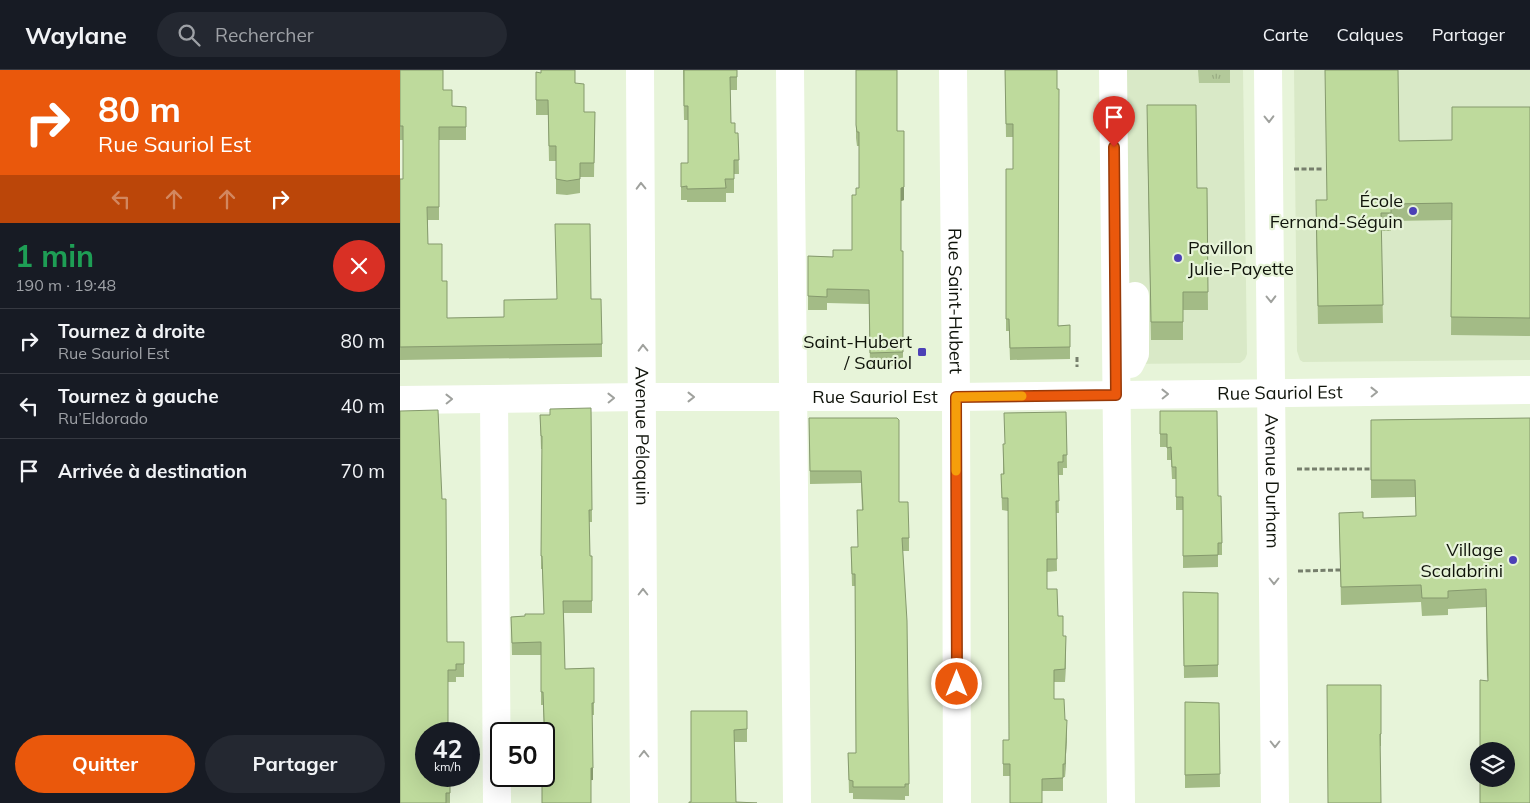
<!DOCTYPE html>
<html lang="fr">
<head>
<meta charset="utf-8">
<style>
	body { margin:0; font-family:Mulish,sans-serif; background:#242831; color:#f1f3f6; height:100vh; display:flex; flex-direction:column; font-size:19px; white-space:nowrap }
	* { box-sizing:border-box; margin:0 }
	p { font-size:16px; color:#9ea1a6 }
	.icon { flex:none; width:28px; height:28px; fill:none; stroke:currentColor; stroke-width:2; stroke-linecap:round; stroke-linejoin:round }
	.map { position:relative; flex:1; overflow:hidden }
	.side { display:flex; flex-direction:column; background:#171b24; width:400px }
	.side>* { flex:none }
	.hud { background:#ea580c; color:#fff; overflow:hidden }
	.fabs { position:absolute; left:1070px; top:672px; display:grid; gap:10px }
	.fabs a { display:grid; place-items:center; width:45px; height:45px; border-radius:50%; background:#171b24; box-shadow:0 5px 20px #0002; font-size:25px }
	.speed { position:absolute; left:15px; top:652px; display:flex; gap:10px; font-size:25px; font-weight:700; text-align:center }
	.speed>* { display:grid; place-content:center; width:65px; height:65px; border-radius:50%; background:#171b24; box-shadow:0 5px 20px #0002; line-height:1 }
	.speed small { font-size:12px; font-weight:400 }
	.speed .limit { border:2px solid #111; border-radius:8px; background:#fff; color:#111 }
	.pin { position:absolute; display:grid; place-items:center; width:42px; height:42px; color:#fff; margin:-51px -21px; border-radius:50% 50% 50% 0; rotate:-45deg; box-shadow:0 0 5px #0007 }
	.pin .icon { rotate:45deg }
	.me { position:absolute; width:55px; margin:-28px; rotate:0deg; stroke-linejoin:round; filter:drop-shadow(0 0 4px #0008) }
	.turn { display:flex; align-items:center; gap:18px; height:105px; padding:0 15px; font-size:22px }
	.turn .icon { width:65px; height:65px; stroke-width:2.5 }
	.turn b { display:block; font-size:35px; line-height:42px }
	.lanes { display:flex; align-items:center; height:48px; padding:0 15px; background:#0003; justify-content:center; gap:25px; direction:ltr }
	.lanes .off { opacity:.35 }
	.round { display:grid; place-items:center; flex:none; width:52px; height:52px; border-radius:26px; background:#242831 }
	.summary { display:flex; align-items:center; justify-content:space-between; height:85px; padding:0 15px }
	h1 { font-size:30px; font-weight:700; line-height:38px; color:#1e9e55 }
	.primary-button { display:flex; gap:10px; margin-top:auto; padding:10px 15px }
	.primary-button a { flex:1; height:58px; border-radius:30px; background:#ea580c; color:#fff; font-size:20px; font-weight:700; line-height:58px; text-align:center }
	.primary-button a+a { background:#242831; color:#f1f3f6 }
	ul { padding:0; list-style:none }
	li { display:flex; align-items:center; gap:15px; height:65px; padding:0 15px; border-top:1px solid #363941 }
	li div { flex:1 }
	li b { display:block; font-size:19px }
	li em { font-style:normal }
	header { display:flex; align-items:center; gap:30px; box-sizing:border-box; height:70px; padding:0 25px; background:#171b24; border-bottom:1px solid #363941 }
	header strong { font-size:24px }
	nav { display:flex; gap:28px; margin-inline-start:auto; font-size:18px }
	.search { width:350px; height:45px; background:#242831; display:flex; align-items:center; gap:12px; box-sizing:border-box; padding:0 18px; border-radius:28px; color:#9ea1a6; font-size:19px }
	main { display:flex; flex:1; min-height:0 }
	.map>svg:first-child { display:block }
</style>
</head>
<body>
<header>
<strong>Waylane</strong>
<div class="search"><svg class="icon" aria-label="search" viewBox="0 0 24 24"><circle cx="10" cy="10" r="6"/><path d="M15 15l6 6"/></svg>Rechercher</div>
<nav><a>Carte</a><a>Calques</a><a>Partager</a></nav>
</header>
<main>
<section class="side">
<div class="hud">
<div class="turn"><svg class="icon" aria-label="right" viewBox="0 0 24 24"><path d="M7 20v-9h11M14 6l5 5-5 5"/></svg><div><b>80 m</b>Rue Sauriol Est</div></div>
<div class="lanes"><svg class="icon off" aria-label="left" viewBox="0 0 24 24"><path d="M17 20v-9H6M10 6l-5 5 5 5"/></svg><svg class="icon off" aria-label="ahead" viewBox="0 0 24 24"><path d="M12 20V5M6 11l6-6 6 6"/></svg><svg class="icon off" aria-label="ahead" viewBox="0 0 24 24"><path d="M12 20V5M6 11l6-6 6 6"/></svg><svg class="icon" aria-label="right" viewBox="0 0 24 24"><path d="M7 20v-9h11M14 6l5 5-5 5"/></svg></div>
</div>
<div class="summary"><div><h1>1 min</h1><p>190 m · 19:48</p></div><a class="round" style="background:#d93025;color:#fff"><svg class="icon" aria-label="close" viewBox="0 0 24 24"><path d="M6 6l12 12M18 6L6 18"/></svg></a></div>
<ul>
<li><svg class="icon" aria-label="right" viewBox="0 0 24 24"><path d="M7 20v-9h11M14 6l5 5-5 5"/></svg><div><b>Tournez à droite</b><p>Rue Sauriol Est</p></div><em>80 m</em></li>
<li><svg class="icon" aria-label="left" viewBox="0 0 24 24"><path d="M17 20v-9H6M10 6l-5 5 5 5"/></svg><div><b>Tournez à gauche</b><p>Ru’Eldorado</p></div><em>40 m</em></li>
<li><svg class="icon" aria-label="arrive" viewBox="0 0 24 24"><path d="M6 21V4h12l-3 4 3 4H6"/></svg><div><b>Arrivée à destination</b></div><em>70 m</em></li>
</ul>
<div class="primary-button"><a>Quitter</a><a>Partager</a></div>
</section>
<div class="map">
<svg width="1130" height="733" viewBox="0 0 1130 733">
	<defs>
		<pattern id="park-tufts" width="24" height="20" patternUnits="userSpaceOnUse" patternTransform="scale(1.25)"><rect width="24" height="20" fill="#b3c99a"/><path d="M3 7l-1-3M5 7V3M7 7l1-3M15 17l-1-3M17 17v-4M19 17l1-3" fill="none" stroke="#99ac83"/></pattern>
	</defs>
	<rect width="100%" height="100%" fill="#e7f4d9"/>
	<g fill="#d9e9c7">
		<path d="M723,0H843L847,284L845,289L840,293L726,294Z"/>
		<path d="M894,0H1130V290L903,292L900,290L897,281Z"/>
	</g>
	<path fill="url(#park-tufts)" d="M798,0H830V13H799Z"/>
	<g fill="none" stroke-linecap="round" stroke-linejoin="round">
		<g stroke="#767e6c" stroke-width="3" stroke-dasharray="5 2.5" stroke-linecap="butt">
			<path d="M894,99H922"/>
			<path d="M677,287V297"/>
			<path d="M897,399H971"/>
			<path d="M898,501L940,500"/>
		</g>
		<g stroke="#fff" stroke-width="28">
			<path id="s1" d="M240,0L244,733"/>
			<path d="M390,0L397,733"/>
			<path d="M713,0L721,733"/>
			<path id="s2" d="M868,0L875,733"/>
			<path d="M730,294L735,284V226"/>
			<path d="M94,329L97,733"/>
			<path id="s3" d="M0,330L243,327H556L1130,320"/>
		</g>
		<path stroke="#fff" stroke-width="28" id="s4" d="M553,0L556,327L557,733"/>
	</g>
	<g fill="#a3bb86">
		<path d="M0,0L43,20L52,36L66,37V70H39V150H28V174L42,211L47,248L104,247L191,229L202,274V287L0,290V109H3V70H0Z"/>
		<path d="M283,0H337V20H330L331,53L335,63H338L339,104H334V123H326V132H287V130H281V93H288V50H284Z"/>
		<path d="M456,0L497,61L504,130L501,131V181H503V296H470L469,234L427,233V240H408V186L433,187L452,180L456,125L459,118V76H457L456,68Z"/>
		<path d="M605,0L658,256L670,255V289L610,290L609,261H606V99H613V67H606Z"/>
		<path d="M136,2L175,13L184,42H195L194,107H180V123L167,125L156,124V91H149L148,45H136Z"/>
		<path d="M1130,37V266L1051,265L1052,150L991,151V161H981L983,253L918,254L916,148L927,130L999,71L1052,70Z"/>
		<path d="M747,52L797,118H807L808,240H783V270H751Z"/>
		<path d="M191,338L192,452H189L190,486H192V543H164L165,599L194,598V645H192L193,710L144,714L145,686L143,635H141V585H112L111,547L125,546L144,544L142,499H141L142,379H141L140,345H150Z"/>
		<path d="M760,341L818,426L822,473V485H818V497L783,498V440H776V409H772L771,390H767V377H760Z"/>
		<path d="M666,342L667,398H663V405H658L659,443H656L657,501L647,502V519L658,546L666,579L665,612H654V629L665,650L667,662L665,707H663V721H642L610,706H603V670H609L608,441L602,440L601,404H603V374H605Z"/>
		<path d="M409,348L499,432L509,468V481H503L509,706V726H505V730L453,729V723H449L448,683H456L455,516H452L451,477H458L462,440L461,413L410,414Z"/>
		<path d="M1130,348L1087,611L1086,537L1048,539V545L1022,546L1021,532L941,535L939,443L963,448L1016,446L1015,427L971,428V350Z"/>
		<path d="M783,522L818,523V607L784,608Z"/>
		<path d="M47,572H64V607H56V612H48L26,664L50,706V733H0Z"/>
		<path d="M981,615V676H980L928,733Z"/>
		<path d="M785,632L819,633L820,717L785,718Z"/>
		<path d="M291,641L347,659V672H334L336,732H291Z"/>
	</g>
	<g fill="#85996d">
		<path d="M504,117V130L501,131V118Z"/>
		<path d="M666,566V579L665,612V599Z"/>
		<path d="M667,650V662L665,707V694Z"/>
		<rect x="191" y="698" width="2" height="12"/>
	</g>
	<g fill="#beda9c" stroke="#85996d">
		<path d="M0,0H43V20H52V36L66,37V57H39V137H27L28,174H42V211H47V248L104,247V230L157,229L155,154H190L191,229H201L202,274L0,277V109H3V56H0Z"/>
		<path d="M141,0H175V13L184,14V42H195L194,93H180V109L167,111L156,109V76H149L148,30H136V2L141,3Z"/>
		<path d="M284,0H337V7H330L331,53H335V63H338L339,90H334V109H325L326,118L287,119V116L281,117V93H288V36H284Z"/>
		<path d="M456,0H497V61H504V117L501,118V181H503V282L470,283L469,220L427,219V227L408,226V186L433,187V180H452V125H456V118H459V62H457L456,55Z"/>
		<path d="M605,0H657V19H659L658,256L670,255V277L610,278L609,249H606V99H613V54H606Z"/>
		<path d="M925,0H998L999,71L1052,70V37H1130V248L1051,247L1052,133L991,134V143H981L983,235L918,236L916,130H927Z"/>
		<path d="M747,35H796L797,118H807L808,222H783V252H751Z"/>
		<path d="M191,338L192,440H189L190,486H192V531H163L165,599L194,598V633H192L193,698H191V733H142V714H144L145,676L143,622H141V572L112,573L111,547L125,546V544H144L142,486H141L142,366H141L140,345H150V339Z"/>
		<path d="M38,340L42,429H46L47,572H64V594H56V600H48V664H26V706H50V723H46V733H0V341Z"/>
		<path d="M760,341H817L818,426H821L822,473H818V485L783,486V427H776V397H772L771,377L767,378V364H760Z"/>
		<path d="M666,342L667,385H663V392H658L659,431H656L657,489H647V519H657L658,546H663V566H666L665,599L654,600V629H664L665,650H667L665,694H663V708L642,709V733H610V694H603V670H609L608,428H602L601,404H604L603,374H605L604,343Z"/>
		<path d="M409,348H497L499,350V432H508L509,468H502L507,551L509,706V714H505V717H453V711L449,710L448,683H456L455,504H452L451,477H458L457,440H463L461,401H410Z"/>
		<path d="M1130,348V733H1080V709H1106V681H1080V610L1088,611L1086,519L1048,521V528H1022L1021,515L941,517L939,443L963,442V448L1016,446L1015,410H971V350Z"/>
		<path d="M783,522L818,523V595L784,596Z"/>
		<path d="M927,615H981V664H980L981,733H928Z"/>
		<path d="M785,632L819,633L820,704L785,705Z"/>
		<path d="M291,641H347V659L334,660L336,732L357,733H289V732H291Z"/>
	</g>
	<defs><path id="oneway-chevron" d="M-2-3.5L2.5 0L-2 3.5" fill="none" stroke-width="1.6" stroke-linecap="round" stroke-linejoin="round" transform="scale(1.25)"/></defs>
	<g stroke="#9fa19d">
		<use href="#oneway-chevron" transform="translate(869 49) rotate(89)"/>
		<use href="#oneway-chevron" transform="translate(241 116) rotate(-91)"/>
		<use href="#oneway-chevron" transform="translate(871 229) rotate(89)"/>
		<use href="#oneway-chevron" transform="translate(243 278) rotate(-91)"/>
		<use href="#oneway-chevron" transform="translate(974 322) rotate(-1)"/>
		<use href="#oneway-chevron" transform="translate(765 324) rotate(-1)"/>
		<use href="#oneway-chevron" transform="translate(291 327)"/>
		<use href="#oneway-chevron" transform="translate(211 328) rotate(-1)"/>
		<use href="#oneway-chevron" transform="translate(49 329) rotate(-1)"/>
		<use href="#oneway-chevron" transform="translate(874 511) rotate(90)"/>
		<use href="#oneway-chevron" transform="translate(243 522) rotate(-90)"/>
		<use href="#oneway-chevron" transform="translate(875 674) rotate(90)"/>
		<use href="#oneway-chevron" transform="translate(244 684) rotate(-90)"/>
	</g>
	<g fill="none" stroke-linecap="round" stroke-linejoin="round">
		<defs>
			<path id="route" d="M557,614L556,327L716,325L714,77"/>
		</defs>
		<use href="#route" stroke="#983908" stroke-width="12"/>
		<use href="#route" stroke="#ea580c" stroke-width="9"/>
		<path stroke="#f59e0b" stroke-width="9" d="M556,401V327L622,326"/>
	</g>
	<g fill="#4c40b6" stroke="#e7f4d9" stroke-width="2">
		<circle cx="1013" cy="141" r="5"/>
		<circle cx="778" cy="188" r="5"/>
		<rect x="517" y="277" width="10" height="10" rx="2.5"/>
		<circle cx="1113" cy="490" r="5"/>
	</g>
	<g text-anchor="middle" stroke-width="4.5" stroke-linejoin="round" paint-order="stroke">
		<g font-size="18" fill="#10140b" stroke="#e7f4d9" text-anchor="end">
			<text x="1003" y="137">École<tspan x="1003" dy="21">Fernand-Séguin</tspan></text>
			<text x="788" y="184" text-anchor="start">Pavillon<tspan x="788" dy="21">Julie-Payette</tspan></text>
			<text x="512" y="278">Saint-Hubert<tspan x="512" dy="21">/ Sauriol</tspan></text>
			<text x="1103" y="486">Village<tspan x="1103" dy="21">Scalabrini</tspan></text>
		</g>
		<g font-size="18" fill="#10140b" stroke="#e7f4d9">
			<text dy="6" stroke="none"><textPath href="#s4" startOffset="231">Rue Saint-Hubert</textPath></text>
			<text dy="6" stroke="none"><textPath href="#s3" startOffset="880">Rue Sauriol Est</textPath></text>
			<text dy="6" stroke="none"><textPath href="#s3" startOffset="475">Rue Sauriol Est</textPath></text>
			<text dy="6" stroke="none"><textPath href="#s1" startOffset="366">Avenue Péloquin</textPath></text>
			<text dy="6" stroke="none"><textPath href="#s2" startOffset="411">Avenue Durham</textPath></text>
		</g>
	</g>
</svg>
<div class="fabs">
<a><svg class="icon" aria-label="layers" viewBox="0 0 24 24"><path d="M12 4l9 5-9 5-9-5zM3 14l9 5 9-5"/></svg></a>
</div>
<div class="speed"><div>42<small>km/h</small></div><div class="limit">50</div></div>
<div class="pin" style="left:714px;top:77px;background:#d93025"><svg class="icon" aria-label="arrive" viewBox="0 0 24 24"><path d="M6 21V4h12l-3 4 3 4H6"/></svg></div>
<svg class="me" style="left:557px;top:614px" viewBox="-20 -20 40 40"><circle r="17" fill="#ea580c" stroke="#fff" stroke-width="3"/><path d="M0-11L8 9 0 5-8 9z" fill="#fff"/></svg>
</div>
</main>
</body>
</html>
